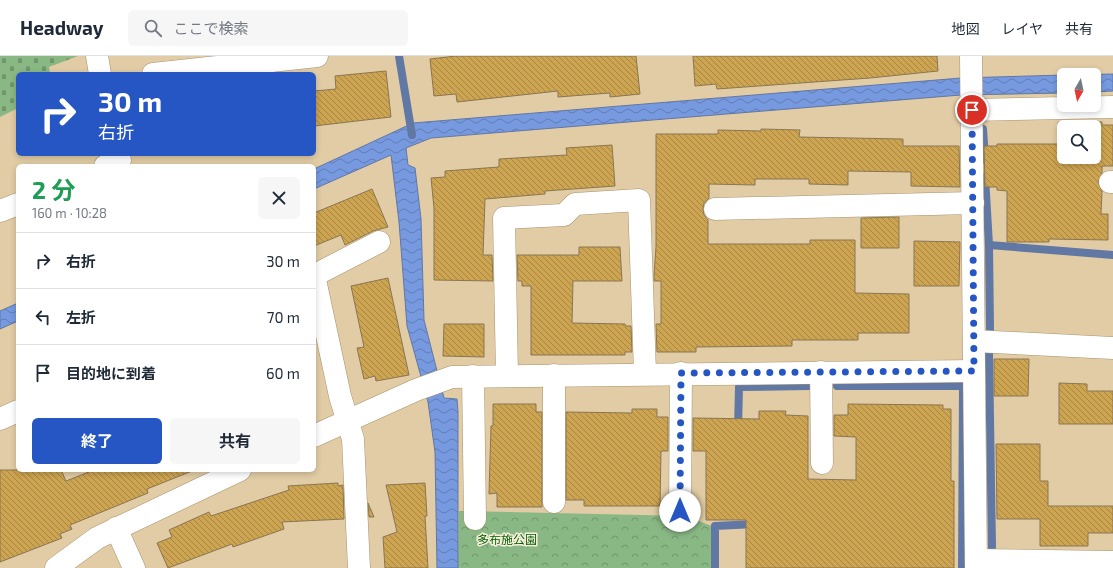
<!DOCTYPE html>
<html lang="ja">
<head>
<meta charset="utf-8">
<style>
	body { margin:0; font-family:"Exo 2","Noto Sans JP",sans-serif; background:#f6f6f7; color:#1f2937; height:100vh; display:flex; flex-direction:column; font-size:15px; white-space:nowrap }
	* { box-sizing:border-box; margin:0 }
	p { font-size:13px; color:#747a83 }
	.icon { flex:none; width:22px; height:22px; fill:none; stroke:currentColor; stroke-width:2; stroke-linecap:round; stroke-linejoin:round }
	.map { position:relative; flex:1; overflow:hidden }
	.sheet { position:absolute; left:16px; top:108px; width:300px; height:308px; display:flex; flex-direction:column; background:#fff; border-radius:6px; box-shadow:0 2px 6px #0003 }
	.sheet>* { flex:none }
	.banner { position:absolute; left:16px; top:16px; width:300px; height:84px; border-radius:6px; box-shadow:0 2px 6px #0003; background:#2556c4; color:#fff; overflow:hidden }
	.needle { width:26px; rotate:189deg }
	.buttons { position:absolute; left:1057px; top:12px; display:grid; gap:8px }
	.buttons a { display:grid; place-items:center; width:44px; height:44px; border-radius:6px; background:#fff; box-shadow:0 2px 6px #0003; font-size:20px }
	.pin { position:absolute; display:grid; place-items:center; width:34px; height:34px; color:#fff; margin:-17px; border:2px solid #fff; border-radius:50%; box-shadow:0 1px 4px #0007 }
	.me { position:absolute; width:44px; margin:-22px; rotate:0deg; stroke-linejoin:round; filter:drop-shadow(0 0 3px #0008) }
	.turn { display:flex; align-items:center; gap:14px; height:84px; padding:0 16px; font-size:18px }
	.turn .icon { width:52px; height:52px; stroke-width:2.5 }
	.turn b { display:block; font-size:28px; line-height:34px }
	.round { display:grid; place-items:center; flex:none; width:42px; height:42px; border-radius:6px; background:#f6f6f7 }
	.summary { display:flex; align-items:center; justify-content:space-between; height:68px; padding:0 16px }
	h1 { font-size:24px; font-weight:700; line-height:30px; color:#1e9e55 }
	.button { display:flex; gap:8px; margin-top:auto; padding:8px 16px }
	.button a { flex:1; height:46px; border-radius:6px; background:#2556c4; color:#fff; font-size:16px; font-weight:700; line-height:46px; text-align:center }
	.button a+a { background:#f6f6f7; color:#1f2937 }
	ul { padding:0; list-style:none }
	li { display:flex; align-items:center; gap:12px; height:56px; padding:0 16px; border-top:1px solid #e0e1e3 }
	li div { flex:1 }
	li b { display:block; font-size:15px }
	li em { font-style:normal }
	header { display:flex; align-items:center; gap:24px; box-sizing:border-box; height:56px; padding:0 20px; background:#fff; border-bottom:1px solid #e0e1e3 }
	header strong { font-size:19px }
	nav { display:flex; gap:22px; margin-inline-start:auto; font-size:14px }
	.search { width:280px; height:36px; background:#f6f6f7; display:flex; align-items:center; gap:10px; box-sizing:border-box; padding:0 14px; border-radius:6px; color:#747a83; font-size:15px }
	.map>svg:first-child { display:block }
</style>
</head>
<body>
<header>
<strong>Headway</strong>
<div class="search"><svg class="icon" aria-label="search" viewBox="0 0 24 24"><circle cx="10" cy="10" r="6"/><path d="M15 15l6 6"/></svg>ここで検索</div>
<nav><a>地図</a><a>レイヤ</a><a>共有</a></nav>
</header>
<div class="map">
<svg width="1113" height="512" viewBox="0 0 1113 512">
	<defs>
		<pattern id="cemetery-stones" width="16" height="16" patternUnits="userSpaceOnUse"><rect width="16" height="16" fill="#89b885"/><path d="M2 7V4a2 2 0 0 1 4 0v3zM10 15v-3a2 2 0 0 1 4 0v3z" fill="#70966c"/></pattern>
		<pattern id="park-crowns" width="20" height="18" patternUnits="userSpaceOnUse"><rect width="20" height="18" fill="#89b885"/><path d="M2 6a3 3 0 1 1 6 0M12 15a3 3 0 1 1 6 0" fill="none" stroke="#70966c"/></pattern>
		<pattern id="water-waves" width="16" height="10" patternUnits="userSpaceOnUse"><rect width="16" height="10" fill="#7699e0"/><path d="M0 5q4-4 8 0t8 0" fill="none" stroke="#617db5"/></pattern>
		<pattern id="building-back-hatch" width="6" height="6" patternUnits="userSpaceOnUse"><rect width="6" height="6" fill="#cda451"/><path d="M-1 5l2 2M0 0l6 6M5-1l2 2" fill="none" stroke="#a78642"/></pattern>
	</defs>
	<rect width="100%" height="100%" fill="#e1cca5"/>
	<path fill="url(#cemetery-stones)" d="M0,0H78L49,11L50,18H18V52L0,61Z"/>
	<path fill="url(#park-crowns)" d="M459,455L686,460L714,471L713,512H458Z"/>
	<g fill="url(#water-waves)" stroke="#6177a4">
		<path d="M1113,18V35L1094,36V19H1073Z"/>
		<path d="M1064,19V37L961,39L431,82L406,92L408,109L415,112L421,163L424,264L444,342L457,343L458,356V512H437L435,396L428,346L407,270L399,166L391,99L314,133V113L413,67L961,22Z"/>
		<path d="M18,247V265L0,273V255Z"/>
	</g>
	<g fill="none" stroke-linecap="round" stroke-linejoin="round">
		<g stroke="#6177a4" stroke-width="8">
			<path d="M399,0L412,79"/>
			<path d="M983,73L985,104"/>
			<path d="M985,121L989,189L990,274"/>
			<path d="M989,189L1113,199"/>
			<path d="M989,297L992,491"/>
			<path d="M837,330H963L962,512"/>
			<path d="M738,373L739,331L810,330"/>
			<path d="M715,512V470L755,468"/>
		</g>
	</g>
	<g fill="url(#building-back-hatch)" stroke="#897652" fill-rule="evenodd">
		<path d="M456,0H636L640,38L610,41V37L558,41V35L457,46L456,38L434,40L430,3Z"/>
		<path d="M693,0H937L938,15L870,22L717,33L716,28L695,30Z"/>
		<path d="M386,15L391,61L314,70V35L336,33L335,20Z"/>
		<path d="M1058,66H1102V69H1113V110H1102V117L1098,126L1102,135L1101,158H1108V184L1049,183V186H1007V135L997,134V131H985L984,90H997V88H1058ZM1064,71H1094V101H1064Z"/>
		<path d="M761,73L800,74L799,81L903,83V90H959L960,131L911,130V116L848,115V129L809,128V123H755V129L709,128V142L704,147L703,153L704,159L708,164V188H810V184H855V237L909,238V277H858V284H792V290L696,291V296H657L656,268H661V225H654V219L656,191V78H718V74L761,75Z"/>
		<path d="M612,89L615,130L545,135V138L485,143L483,199H492L493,225L434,224V152L431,122L445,121V115L499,111V103L567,99L566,92Z"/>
		<path d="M372,133L388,171L373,175L345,189L341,179L314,190V157Z"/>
		<path d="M899,161V192H861V162Z"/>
		<path d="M914,185L960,186L959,230H914Z"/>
		<path d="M579,191H620L622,225H573L572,267L625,268L626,270H631L632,296H625V299H531V230H522V225H518L517,199H579Z"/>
		<path d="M388,222L409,319L376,325L375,320L364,323L357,292L364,291L351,230Z"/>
		<path d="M444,268H484V301L443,300Z"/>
		<path d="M994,303H1029L1028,340H994Z"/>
		<path d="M1059,327L1087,328V335H1113V368H1059Z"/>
		<path d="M493,348H536V356H542V451H497V437L489,438L491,370H493Z"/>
		<path d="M848,348L943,349V353H951V425H954V512H746V464H706V395H693V362L759,363V355H786L785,359L808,360V423L856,424V381L834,380V359H848Z"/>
		<path d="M632,353H657V361H668V395H661L660,450H584V444H566V356L632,357Z"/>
		<path d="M996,388H1040V425H1048V450H1113V477H1088V490H1040V463H997Z"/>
		<path d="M0,414H61L66,425L94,414L192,415L147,433L148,437L70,469L72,473L60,478L62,482L0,506Z"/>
		<path d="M338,427V430L343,429L344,463L282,466L284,473L233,491L232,488L168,512L157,487L172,481L169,474L209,456L211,460L289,434L288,430Z"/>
		<path d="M425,427L427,460H425L428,512H385L383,481L397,476L386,429Z"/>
		<path d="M368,447L374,461H369Z"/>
	</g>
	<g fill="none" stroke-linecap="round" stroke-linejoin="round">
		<defs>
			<g id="minor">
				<path d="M97,0L100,18"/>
				<path d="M971,0L976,512"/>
				<path d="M153,18L317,0"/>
				<path d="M972,54L1113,51"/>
				<path d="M105,110L120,104L118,98"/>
				<path d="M1110,126H1113"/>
				<path d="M715,153L973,147"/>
				<path d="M0,155L18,148"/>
				<path d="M314,219L340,340L353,383L359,512"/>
				<path d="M315,219L379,186"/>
				<path d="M974,285L1113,292"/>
				<path d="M821,316L822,407"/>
				<path d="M507,319L504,162L564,159L575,148L639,144L645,317"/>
				<path d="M554,319V446"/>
				<path d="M473,320L475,463"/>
				<path d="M0,363L18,355"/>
				<path d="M314,380L416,334L452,321L974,315"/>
				<path d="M680,455L681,317"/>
				<path d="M116,472L134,512"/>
				<path d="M976,504L1113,506"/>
				<path d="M56,512L97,482L240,414"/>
			</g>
		</defs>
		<use href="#minor" stroke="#a7936e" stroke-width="23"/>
		<use href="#minor" stroke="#fff" stroke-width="22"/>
	</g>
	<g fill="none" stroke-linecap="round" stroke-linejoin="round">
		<path stroke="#2556c4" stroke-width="7" stroke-dasharray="0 12.6" d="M680,455L681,317L974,315L972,54"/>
	</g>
	<g text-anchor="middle" stroke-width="3" stroke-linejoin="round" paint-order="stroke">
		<g font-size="12" fill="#005f04" stroke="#f9eedb">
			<text x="507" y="488">多布施公園</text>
		</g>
	</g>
</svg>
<div class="buttons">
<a><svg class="needle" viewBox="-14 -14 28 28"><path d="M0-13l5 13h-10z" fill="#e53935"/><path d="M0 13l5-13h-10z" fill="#747a83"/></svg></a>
<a><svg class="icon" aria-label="search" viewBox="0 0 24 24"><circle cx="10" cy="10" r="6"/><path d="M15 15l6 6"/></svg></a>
</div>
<div class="pin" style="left:972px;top:54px;background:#d93025"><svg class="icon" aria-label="arrive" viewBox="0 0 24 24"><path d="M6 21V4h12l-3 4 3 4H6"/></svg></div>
<svg class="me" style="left:680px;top:455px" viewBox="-20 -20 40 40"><circle r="19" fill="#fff"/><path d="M0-13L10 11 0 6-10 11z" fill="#2556c4"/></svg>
<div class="banner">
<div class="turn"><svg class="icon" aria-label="right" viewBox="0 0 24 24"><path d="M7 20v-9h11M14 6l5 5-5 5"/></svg><div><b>30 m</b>右折</div></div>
</div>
<section class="sheet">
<div class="summary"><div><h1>2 分</h1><p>160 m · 10:28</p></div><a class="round"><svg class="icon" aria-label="close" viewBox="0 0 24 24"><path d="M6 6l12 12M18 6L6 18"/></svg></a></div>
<ul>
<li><svg class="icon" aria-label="right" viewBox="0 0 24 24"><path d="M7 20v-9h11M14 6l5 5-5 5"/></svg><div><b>右折</b></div><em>30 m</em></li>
<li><svg class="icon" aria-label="left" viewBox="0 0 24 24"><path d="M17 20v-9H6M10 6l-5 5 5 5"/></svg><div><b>左折</b></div><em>70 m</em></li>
<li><svg class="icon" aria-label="arrive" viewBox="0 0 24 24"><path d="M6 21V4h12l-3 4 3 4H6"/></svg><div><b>目的地に到着</b></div><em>60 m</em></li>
</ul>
<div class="button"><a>終了</a><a>共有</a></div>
</section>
</div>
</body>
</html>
